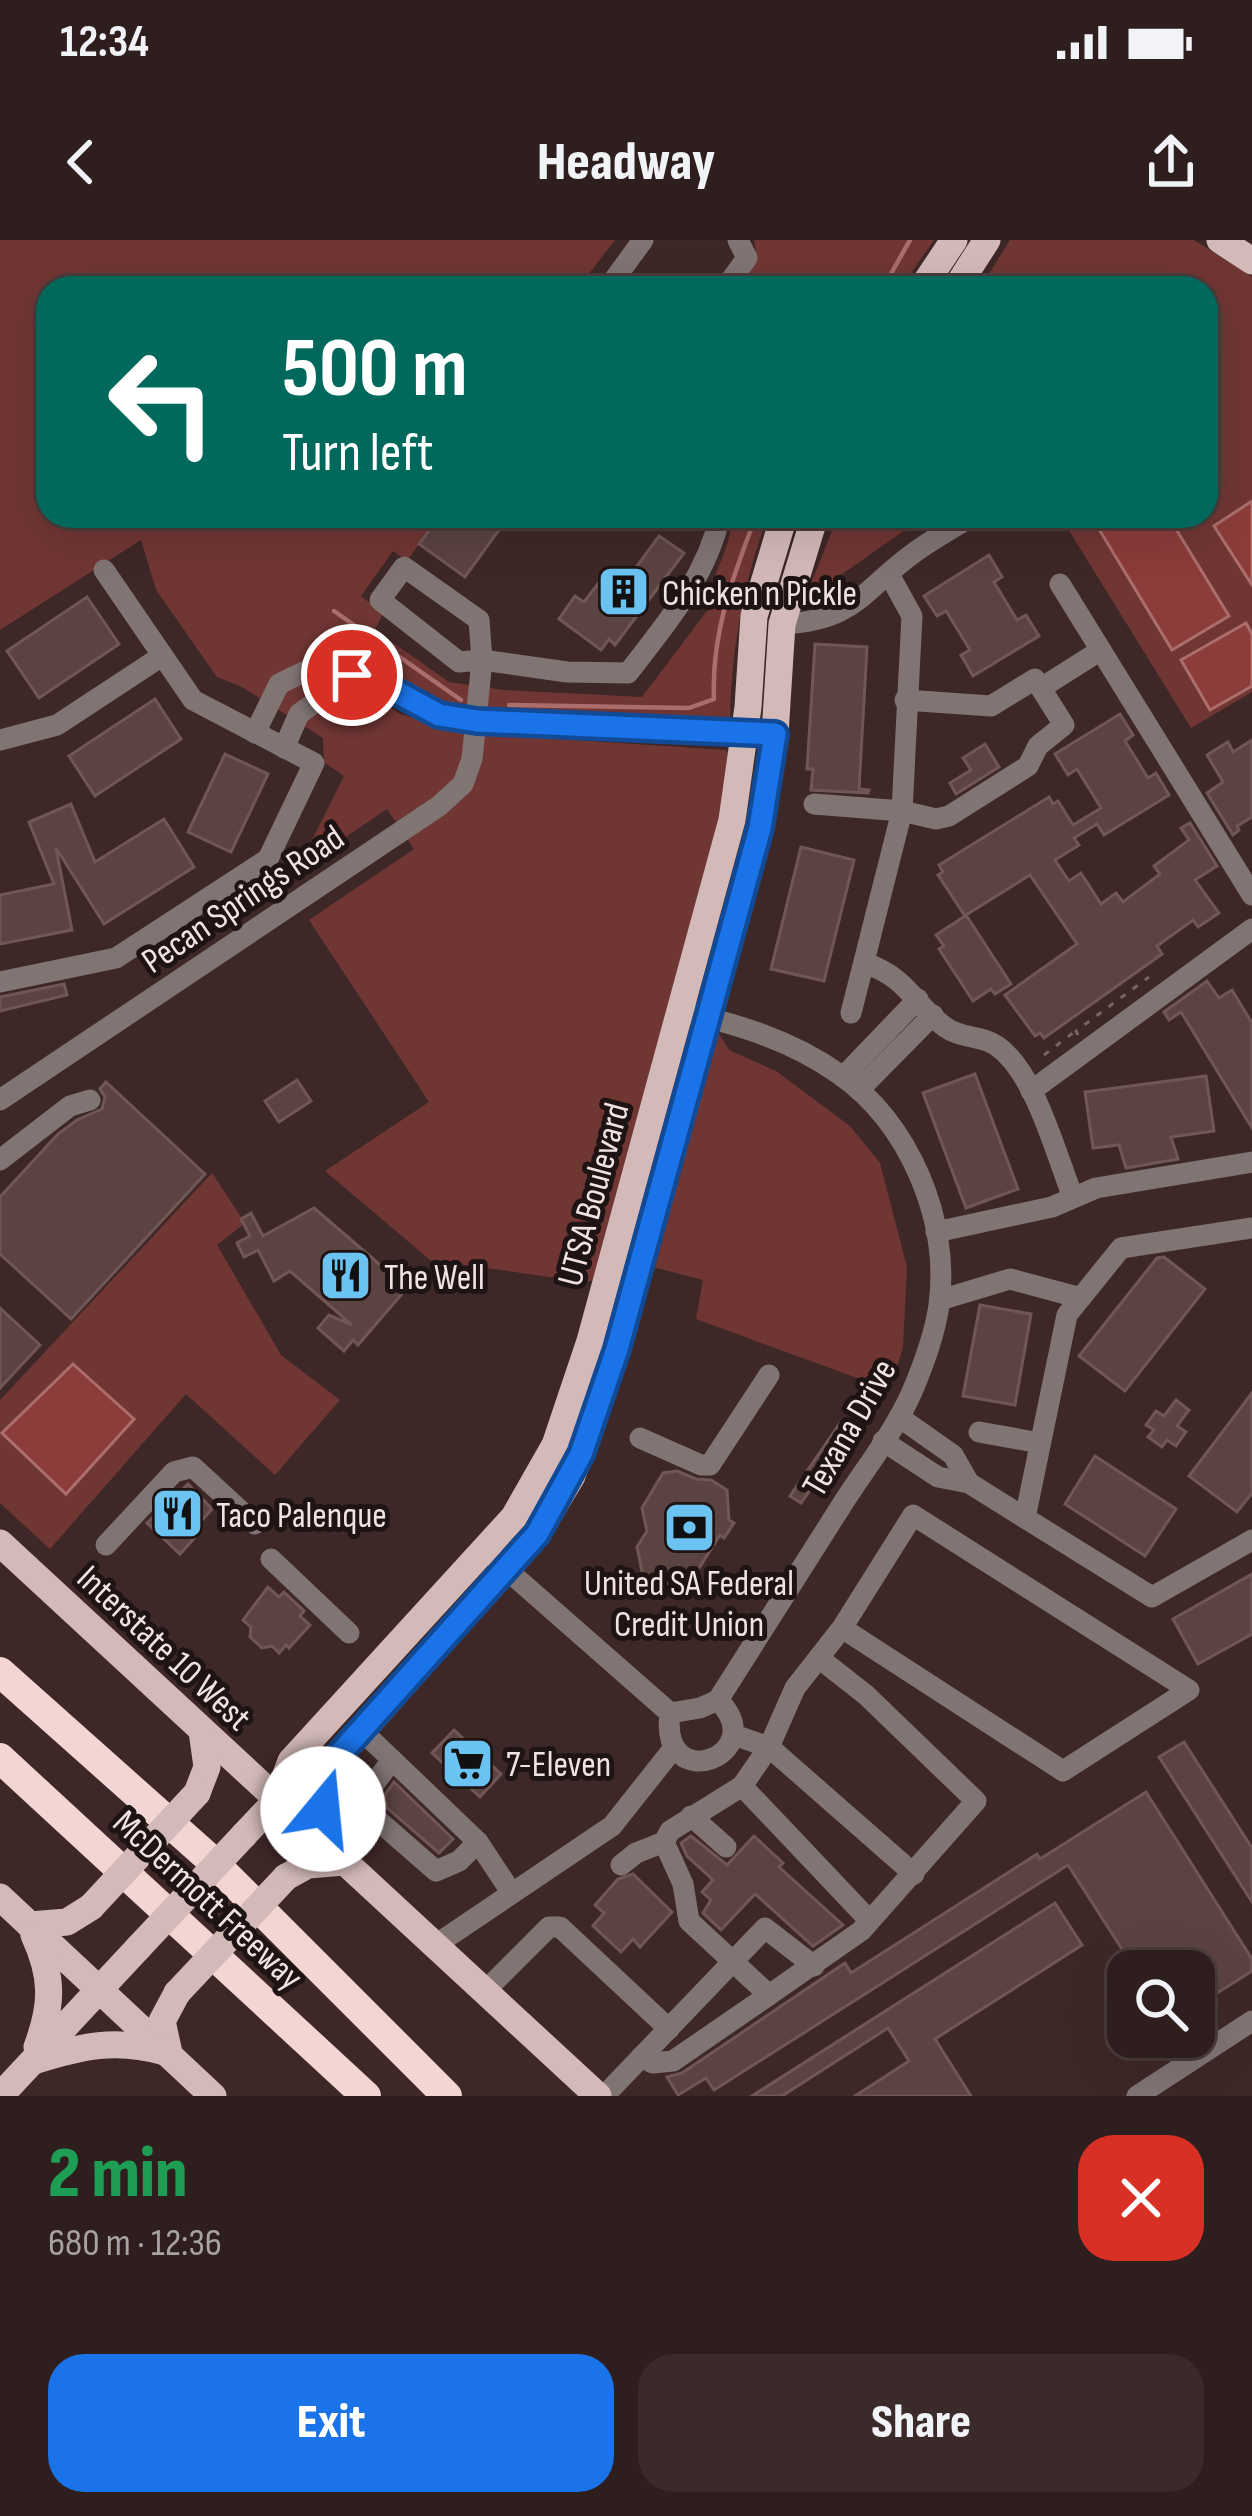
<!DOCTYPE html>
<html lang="en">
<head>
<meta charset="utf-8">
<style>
	body { margin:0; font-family:"Sofia Sans Condensed",sans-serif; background:#3a2b2a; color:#f1f3f6; height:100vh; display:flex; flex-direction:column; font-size:45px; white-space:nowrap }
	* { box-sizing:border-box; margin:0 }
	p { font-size:39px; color:#a7a2a4 }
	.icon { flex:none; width:66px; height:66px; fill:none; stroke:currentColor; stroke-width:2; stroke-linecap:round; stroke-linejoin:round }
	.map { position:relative; height:1856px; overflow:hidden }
	.panel { display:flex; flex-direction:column; background:#2e1e1d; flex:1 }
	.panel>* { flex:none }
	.hud { position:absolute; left:36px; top:36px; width:1182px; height:252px; border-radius:36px; box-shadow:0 12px 48px #0002,0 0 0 3px #493c3b; background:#00695c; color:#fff; overflow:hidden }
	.fabs { position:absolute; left:1107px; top:1710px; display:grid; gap:24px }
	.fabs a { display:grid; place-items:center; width:108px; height:108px; border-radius:24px; background:#2e1e1d; box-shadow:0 12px 48px #0002,0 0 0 3px #493c3b; font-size:60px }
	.pin { position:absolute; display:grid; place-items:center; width:102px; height:102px; color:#fff; margin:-51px; border:6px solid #fff; border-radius:50%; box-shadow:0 3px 12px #0007 }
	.me { position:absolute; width:132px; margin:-66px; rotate:17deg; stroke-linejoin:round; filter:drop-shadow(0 0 9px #0008) }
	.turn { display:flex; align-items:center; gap:42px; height:252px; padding:0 48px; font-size:54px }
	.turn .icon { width:156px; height:156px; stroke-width:2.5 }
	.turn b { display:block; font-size:84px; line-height:102px }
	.round { display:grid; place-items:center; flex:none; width:126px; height:126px; border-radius:36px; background:#3a2b2a }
	.overview { display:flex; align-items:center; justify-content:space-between; height:204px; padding:0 48px }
	h1 { font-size:72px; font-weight:800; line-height:90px; color:#1e9e55 }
	.button { display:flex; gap:24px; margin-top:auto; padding:24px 48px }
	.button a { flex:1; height:138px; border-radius:36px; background:#1a73e8; color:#fff; font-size:48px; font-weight:800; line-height:138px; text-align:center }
	.button a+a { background:#3a2b2a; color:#f1f3f6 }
	.status { display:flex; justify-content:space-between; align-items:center; height:84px; padding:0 60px; background:#2e1e1d; direction:ltr }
	.status svg { height:33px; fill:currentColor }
	header { display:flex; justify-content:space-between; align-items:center; height:156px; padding:0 48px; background:#2e1e1d; font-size:54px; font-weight:800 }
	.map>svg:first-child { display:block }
</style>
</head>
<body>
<div class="status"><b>12:34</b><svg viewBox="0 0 49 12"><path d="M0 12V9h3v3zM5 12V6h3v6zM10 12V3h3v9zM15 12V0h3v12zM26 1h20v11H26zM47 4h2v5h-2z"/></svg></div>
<header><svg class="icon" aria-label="back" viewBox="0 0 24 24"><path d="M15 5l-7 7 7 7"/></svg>Headway<svg class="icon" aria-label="share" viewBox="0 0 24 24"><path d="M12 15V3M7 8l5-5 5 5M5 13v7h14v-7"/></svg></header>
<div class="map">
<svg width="1252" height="1856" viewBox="0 0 1252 1856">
	<rect width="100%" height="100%" fill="#3e2827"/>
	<g fill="#703634">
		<path d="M0,0H615L578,48H48V276H439L407,321L393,311L361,356L383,373L375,390L449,442L504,450L642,457L712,364C706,340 734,306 731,276H768C743,343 731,411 730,483L449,467C409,454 377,421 337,413L374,457L400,474L445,488L496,495L726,510L731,517L719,592L682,733L729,810L776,831L850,886L880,923L907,1027L903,1107L890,1150L696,1079L703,1040L657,1028L585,1042L430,1020L325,931L429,862L309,680L414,609L387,569L297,630L344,536L324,522L323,498L242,447L217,437L156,350L141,300L0,390Z"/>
		<path d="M754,0H934L901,48H738L757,19Z"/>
		<path d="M1010,0H1194L1252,37V452L1191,488L1060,276H1206V48H980Z"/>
		<path d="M838,276H925L804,361Z"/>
		<path d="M212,933L245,983L217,1005L281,1115L340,1160L275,1235L186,1154L50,1309L0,1263V1160Z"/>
	</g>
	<g fill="#8c3c3a" stroke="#ab6e6c" stroke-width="3">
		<path d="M1252,261V345L1214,286Z"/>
		<path d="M1091,276H1168L1229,376L1172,410Z"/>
		<path d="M1246,383L1252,394V446L1210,470L1181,420Z"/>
		<path d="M73,1124L134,1179L66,1254L2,1193Z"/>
	</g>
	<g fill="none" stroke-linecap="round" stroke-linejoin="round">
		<g stroke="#ab6e6c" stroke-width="4.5">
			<path d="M883,48L910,0"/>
			<path d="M334,371L461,460"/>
			<path d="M509,465L689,468L714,459C711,394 733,336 756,276"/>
		</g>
	</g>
	<g fill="#5b4342" stroke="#705755" stroke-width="3">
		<path d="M440,276H509L465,337L419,304Z"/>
		<path d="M659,296L684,313L615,405L609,399L601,410L559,379L575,356L584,362L604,336L621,348Z"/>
		<path d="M989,315L1002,337L994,342L1017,380L1026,375L1039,396L973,436L961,415L970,410L946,371L937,376L924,356Z"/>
		<path d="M87,357L119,404L39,458L7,411Z"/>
		<path d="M815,404L867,407L859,549L869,550L868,553L811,550L813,529H807Z"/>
		<path d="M155,459L181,499L95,556L69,516Z"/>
		<path d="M1120,474L1133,495L1125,501L1148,538L1156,533L1169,555L1104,595L1097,584L1074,598L1079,605L1055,620L1069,641L1081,633L1101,664L1116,653L1123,662L1160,634L1154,626L1189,600L1181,588L1190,583L1217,626L1195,640L1219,673L1198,687L1193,680L1157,706L1162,714L1044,798L1040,793L1035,796L1005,755L1077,704L1030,635L966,675L1011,744L995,754L991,749L973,761L939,709L944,706L936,695L965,676L938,635L943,632L939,625L1049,557L1053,564L1058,561L1073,585L1101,568L1077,529L1068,535L1055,514Z"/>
		<path d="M1252,500V577L1237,586L1239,590L1233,595L1207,553L1223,542L1207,515L1228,502L1233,512Z"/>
		<path d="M985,504L999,527L956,554L950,543L971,530L963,518Z"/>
		<path d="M225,514L268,534L231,612L188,592Z"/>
		<path d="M71,564L95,622L164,579L194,627L104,684L56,608L72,690L0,704V655L54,644L29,582Z"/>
		<path d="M801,607L854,620L824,741L771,729Z"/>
		<path d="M1207,741L1219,758L1232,750L1252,783V888L1181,772L1169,780L1164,772Z"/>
		<path d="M64,744L67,755L0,771V757Z"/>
		<path d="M975,834L1018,949L966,968L923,853Z"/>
		<path d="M1206,836L1214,891L1171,897L1178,919L1126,928L1119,905L1093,908L1085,852Z"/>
		<path d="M297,840L311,861L279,882L265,861Z"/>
		<path d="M106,842L205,934L71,1079L0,1014V957L58,894L77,880L102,869L105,857L100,849Z"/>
		<path d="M314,968L407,1048L358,1105L353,1100L344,1111L318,1088L329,1075L352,1085L290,1031L274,1041L258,1010L244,1017L237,1003L250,996L241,979L251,973L263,996Z"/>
		<path d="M1164,1017L1205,1049L1125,1151L1079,1116L1157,1018Z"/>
		<path d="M980,1065L1031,1074L1015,1165L963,1156Z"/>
		<path d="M0,1068L40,1105L0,1148Z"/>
		<path d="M1252,1153V1253L1237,1272L1189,1236Z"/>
		<path d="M1176,1160L1189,1170L1177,1186L1186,1192L1176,1206L1167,1200L1162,1207L1148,1197L1154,1190L1146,1185L1156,1171L1164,1176Z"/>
		<path d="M840,1183L851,1191L801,1263L790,1256Z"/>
		<path d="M1095,1216L1176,1269L1145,1316L1065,1264Z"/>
		<path d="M677,1231L696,1239L711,1240L727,1250L729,1280L734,1283L724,1298L720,1295L691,1341L661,1348L643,1336L637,1307L647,1291L642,1268L663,1233Z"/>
		<path d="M188,1244L212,1269L194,1289L199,1293L180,1314L147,1283Z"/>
		<path d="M1252,1334V1394L1198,1424L1173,1379Z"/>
		<path d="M268,1347L279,1357L284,1352L304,1371L300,1376L310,1385L289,1408L286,1405L279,1413L272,1406L262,1408L250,1397L251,1387L243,1380Z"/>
		<path d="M454,1490L501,1534L480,1557L432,1513Z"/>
		<path d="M1184,1502L1252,1608V1662L1159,1517Z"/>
		<path d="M394,1542L453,1599L439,1613L387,1568L384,1556Z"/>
		<path d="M1146,1552L1252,1719V1731L1203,1762L1194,1748V1731H1136L1068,1625L714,1850L706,1838L678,1855L667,1837L682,1833L845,1723L851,1733L1037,1614L1040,1619Z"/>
		<path d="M691,1596L727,1625L754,1596L783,1623L779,1627L843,1685L813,1706L755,1654L721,1690L703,1673L711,1660L702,1652L713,1640L687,1616L681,1603Z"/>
		<path d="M633,1634L672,1672L640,1707L633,1699L621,1712L593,1686L604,1673L595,1665L618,1639Z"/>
		<path d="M1055,1663L1082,1705L935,1799L971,1856H855L909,1821L888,1788L782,1856H752Z"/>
	</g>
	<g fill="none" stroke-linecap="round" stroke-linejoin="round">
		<g stroke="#786463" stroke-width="3" stroke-dasharray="6 9" stroke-linecap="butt">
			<path d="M1078,795L1076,791L1149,737"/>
			<path d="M1044,815L1074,792"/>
		</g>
		<g stroke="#817574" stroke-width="21">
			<path d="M608,48L643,0"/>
			<path d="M725,48L747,18L738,0"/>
			<path d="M404,327L479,380L482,420L459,422L380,360Z"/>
			<path d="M1060,344L1252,655"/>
			<path d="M782,384C856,381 862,350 915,312C933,299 953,288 972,276"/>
			<path d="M1041,448L1101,410"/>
			<path d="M255,493L279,444L314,427L371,438L422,468L477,481L757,494"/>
			<path d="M0,500L57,485L162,416"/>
			<path d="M284,508L299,474L352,435"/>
			<path d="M814,564L902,571L936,579L949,576L1028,526L1038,506L1064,485L1035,439L991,466L905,460"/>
			<path d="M865,723C910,739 911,762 945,787C961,799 982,795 997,806C1035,832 1056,915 1073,957"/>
			<path d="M0,742L116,718L268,619L314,523L193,460L104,330"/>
			<path d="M851,773L902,571L912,376L890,336"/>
			<path d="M843,837L918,759"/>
			<path d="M859,850L933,775"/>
			<path d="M1031,851L1252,689"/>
			<path d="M0,860L439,566L463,544L472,519L482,420L567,432L628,433C666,384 706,338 720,276"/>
			<path d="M0,920L70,866L90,860"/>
			<path d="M936,992L1052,967L1096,948L1252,922"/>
			<path d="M940,1060L1010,1039L1081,1058"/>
			<path d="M899,1177L953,1215L969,1243"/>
			<path d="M979,1192L1040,1203"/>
			<path d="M640,1198L701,1225H710L769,1135"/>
			<path d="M883,1201L938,1237L969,1243L1152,1357L1252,1300"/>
			<path d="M1025,1278L1067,1075L1121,1008L1252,988"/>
			<path d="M106,1305L174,1232L193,1227L255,1284"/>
			<path d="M271,1319L349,1393"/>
			<path d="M497,1321L670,1473L700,1468L718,1460"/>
			<path d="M670,1473C659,1558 773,1515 718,1460C760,1393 803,1327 845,1260C868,1225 895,1190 912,1152C923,1126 935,1094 939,1065C950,980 910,884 839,834C791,800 737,784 680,771"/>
			<path d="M362,1491L478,1602L511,1652"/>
			<path d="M734,1495L769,1507L914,1634"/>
			<path d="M392,1520L368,1552L373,1576L436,1631L459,1621L478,1602"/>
			<path d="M742,1546L870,1681"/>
			<path d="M691,1576L726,1607"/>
			<path d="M664,1602L683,1644L689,1681L769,1755L861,1691L976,1561L866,1455L819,1418"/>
			<path d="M621,1625L636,1613L664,1602L670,1591L742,1546L769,1507L795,1448L842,1388L913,1275L1189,1450L1063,1531L842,1388"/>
			<path d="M434,1706L612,1586L673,1509"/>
			<path d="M484,1752L549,1687H560L669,1789"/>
			<path d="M641,1817L653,1823L673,1821L769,1755"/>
			<path d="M604,1856L765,1688L814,1726"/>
			<path d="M1137,1856L1252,1781"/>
		</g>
		<g stroke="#d3bab8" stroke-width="27">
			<path d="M1220,0L1252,21"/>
			<path d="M922,48L954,0"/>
			<path d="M956,48L987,0"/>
			<path d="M0,1303L598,1856"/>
			<path d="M327,1528L323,1569L340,1613"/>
			<path d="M197,1553L207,1527L202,1491"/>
			<path d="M276,1561L291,1521L514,1277L555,1205L590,1101L732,580L748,467L754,376L784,276"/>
			<path d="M244,1595L276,1561L312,1544L362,1491L537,1294L572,1236L617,1109L760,588L775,494L782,384L815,276"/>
			<path d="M286,1637L308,1625L344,1622"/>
			<path d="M0,1657L213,1856"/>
			<path d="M30,1685L67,1682L91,1667"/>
			<path d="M34,1695C53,1736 53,1764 37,1807"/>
			<path d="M169,1813L162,1781L177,1753"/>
			<path d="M34,1821C81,1806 116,1798 165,1812"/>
			<path d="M0,1856L139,1707"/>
		</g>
		<g stroke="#f3d6d3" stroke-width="30">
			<path d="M0,1432L210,1619L447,1856"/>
			<path d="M0,1518L366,1856"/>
		</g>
		<g stroke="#d3bab8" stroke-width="27">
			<path d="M91,1667L197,1553"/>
			<path d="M139,1707L244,1595"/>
			<path d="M177,1753L286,1637"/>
		</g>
	</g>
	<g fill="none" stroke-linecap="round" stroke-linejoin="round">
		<defs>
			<path id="route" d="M323,1569L322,1552L327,1528L537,1294L581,1214L617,1109L760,588L775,494L477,481L439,475L371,438L352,435"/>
		</defs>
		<use href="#route" stroke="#114b97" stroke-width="30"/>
		<use href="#route" stroke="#1a73e8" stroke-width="21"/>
	</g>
	<defs>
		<symbol id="building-square" viewBox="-11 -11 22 22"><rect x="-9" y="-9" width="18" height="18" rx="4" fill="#6ac3f1" stroke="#1e1413"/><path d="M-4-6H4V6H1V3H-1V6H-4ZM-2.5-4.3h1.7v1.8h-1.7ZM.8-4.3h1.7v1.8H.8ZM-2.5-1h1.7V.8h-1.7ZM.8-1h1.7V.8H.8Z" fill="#111"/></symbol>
		<symbol id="restaurant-square" viewBox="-11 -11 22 22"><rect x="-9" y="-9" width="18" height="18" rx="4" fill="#6ac3f1" stroke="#1e1413"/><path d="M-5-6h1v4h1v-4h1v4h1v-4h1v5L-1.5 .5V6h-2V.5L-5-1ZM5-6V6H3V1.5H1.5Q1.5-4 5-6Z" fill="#111"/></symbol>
		<symbol id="bank-square" viewBox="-11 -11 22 22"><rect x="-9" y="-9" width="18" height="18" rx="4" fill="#6ac3f1" stroke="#1e1413"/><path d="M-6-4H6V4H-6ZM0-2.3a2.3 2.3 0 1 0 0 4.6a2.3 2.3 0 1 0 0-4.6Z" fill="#111"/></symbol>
		<symbol id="supermarket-square" viewBox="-11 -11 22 22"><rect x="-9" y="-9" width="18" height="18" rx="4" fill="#6ac3f1" stroke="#1e1413"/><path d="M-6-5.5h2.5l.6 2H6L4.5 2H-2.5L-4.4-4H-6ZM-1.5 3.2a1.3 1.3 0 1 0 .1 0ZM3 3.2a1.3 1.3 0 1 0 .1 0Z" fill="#111"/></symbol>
	</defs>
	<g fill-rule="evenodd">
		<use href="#building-square" x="594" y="322" width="59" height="59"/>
		<use href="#restaurant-square" x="316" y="1006" width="59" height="59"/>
		<use href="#restaurant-square" x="148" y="1244" width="59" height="59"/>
		<use href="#bank-square" x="660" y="1258" width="59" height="59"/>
		<use href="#supermarket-square" x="438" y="1494" width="59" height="59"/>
	</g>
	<g text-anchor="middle" stroke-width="10" stroke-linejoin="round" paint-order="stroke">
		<g font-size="36" fill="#f2e3e2" stroke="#1e1413" text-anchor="start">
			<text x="662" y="365">Chicken n Pickle</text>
			<text x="384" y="1049">The Well</text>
			<text x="216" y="1287">Taco Palenque</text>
			<text x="689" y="1355" text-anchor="middle">United SA Federal<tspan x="689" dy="41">Credit Union</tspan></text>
			<text x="506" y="1536">7-Eleven</text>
		</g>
		<g font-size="36" fill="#f2e3e2" stroke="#1e1413">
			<text transform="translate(242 658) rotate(-34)" y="13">Pecan Springs Road</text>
			<text transform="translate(592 954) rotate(-75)" y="13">UTSA Boulevard</text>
			<text transform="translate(848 1187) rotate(-60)" y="13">Texana Drive</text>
			<text transform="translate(165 1407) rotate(43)" y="13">Interstate 10 West</text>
			<text transform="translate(209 1659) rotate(43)" y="13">McDermott Freeway</text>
		</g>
	</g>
</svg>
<div class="fabs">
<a><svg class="icon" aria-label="search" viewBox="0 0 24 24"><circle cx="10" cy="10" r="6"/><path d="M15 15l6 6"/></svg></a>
</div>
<div class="pin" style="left:352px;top:435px;background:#d93025"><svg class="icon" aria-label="arrive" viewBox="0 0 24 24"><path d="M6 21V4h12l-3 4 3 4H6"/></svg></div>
<svg class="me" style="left:323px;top:1569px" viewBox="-20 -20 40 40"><circle r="19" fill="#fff"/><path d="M0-13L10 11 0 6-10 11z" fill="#1a73e8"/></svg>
<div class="hud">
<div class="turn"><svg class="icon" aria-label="left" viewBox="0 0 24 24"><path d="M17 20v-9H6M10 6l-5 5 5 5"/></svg><div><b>500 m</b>Turn left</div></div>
</div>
</div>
<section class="panel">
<div class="overview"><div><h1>2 min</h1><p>680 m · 12:36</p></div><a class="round" style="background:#d93025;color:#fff"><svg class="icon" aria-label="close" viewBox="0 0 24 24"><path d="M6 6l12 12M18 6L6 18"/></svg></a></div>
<div class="button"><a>Exit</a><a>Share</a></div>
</section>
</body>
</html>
